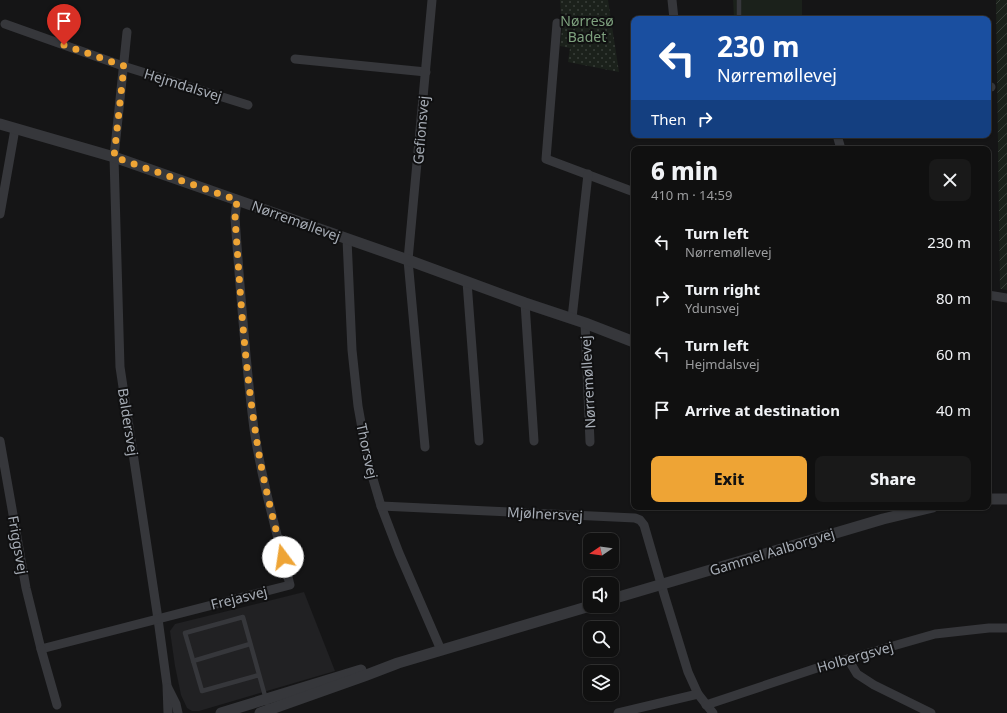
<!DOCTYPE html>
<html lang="en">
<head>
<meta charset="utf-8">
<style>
	body { margin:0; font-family:"Noto Sans",sans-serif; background:#191919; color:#f1f3f6; height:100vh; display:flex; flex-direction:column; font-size:15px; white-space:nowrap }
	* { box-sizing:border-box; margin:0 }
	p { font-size:13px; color:#9c9d9f }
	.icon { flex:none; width:22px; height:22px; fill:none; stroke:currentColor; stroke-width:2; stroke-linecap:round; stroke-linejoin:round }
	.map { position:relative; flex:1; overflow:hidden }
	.drawer { position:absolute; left:631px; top:146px; width:360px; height:364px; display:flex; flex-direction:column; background:#101010; border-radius:8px; box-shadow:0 1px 3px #0004,0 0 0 1px #303030 }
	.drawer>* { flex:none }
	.hud { position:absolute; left:631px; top:16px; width:360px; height:122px; border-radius:8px; box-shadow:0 1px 3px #0004,0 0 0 1px #303030; background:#1a4fa0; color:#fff; overflow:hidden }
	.needle { width:26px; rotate:257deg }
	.tools { position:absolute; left:583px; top:533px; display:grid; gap:8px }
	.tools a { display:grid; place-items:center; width:36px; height:36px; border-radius:8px; background:#101010; box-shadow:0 1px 3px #0004,0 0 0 1px #303030; font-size:20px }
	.pin { position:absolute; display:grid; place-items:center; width:34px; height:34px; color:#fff; margin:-41px -17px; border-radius:50% 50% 50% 0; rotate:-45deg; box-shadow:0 0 4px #0007 }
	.pin .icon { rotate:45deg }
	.me { position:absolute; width:44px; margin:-22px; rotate:346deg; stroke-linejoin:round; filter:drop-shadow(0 0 3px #0008) }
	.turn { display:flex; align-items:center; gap:14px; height:84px; padding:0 20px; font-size:18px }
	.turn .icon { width:52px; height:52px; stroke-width:2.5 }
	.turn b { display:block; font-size:28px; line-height:34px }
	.then { display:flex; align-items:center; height:38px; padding:0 20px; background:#0003; gap:8px; font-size:15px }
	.round { display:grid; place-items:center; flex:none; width:42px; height:42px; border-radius:8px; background:#191919 }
	.overview { display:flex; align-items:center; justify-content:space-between; height:68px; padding:0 20px }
	h1 { font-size:24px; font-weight:800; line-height:30px }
	.primary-button { display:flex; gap:8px; margin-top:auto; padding:8px 20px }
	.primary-button a { flex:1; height:46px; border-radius:8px; background:#eea435; color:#111; font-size:16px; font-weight:800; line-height:46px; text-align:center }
	.primary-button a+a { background:#191919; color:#f1f3f6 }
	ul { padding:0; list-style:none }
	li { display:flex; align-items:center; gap:12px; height:56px; padding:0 20px }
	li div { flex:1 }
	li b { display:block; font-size:15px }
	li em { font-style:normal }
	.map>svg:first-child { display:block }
</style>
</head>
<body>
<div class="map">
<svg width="1007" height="713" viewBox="0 0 1007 713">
	<defs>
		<pattern id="grass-dots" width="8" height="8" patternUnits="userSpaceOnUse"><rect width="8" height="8" fill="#1b211b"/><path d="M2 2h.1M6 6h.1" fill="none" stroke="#393f3a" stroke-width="1.8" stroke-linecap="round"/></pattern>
		<pattern id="garden-furrows" width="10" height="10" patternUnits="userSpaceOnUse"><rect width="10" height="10" fill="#1b211b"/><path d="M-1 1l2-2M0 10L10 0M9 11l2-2" fill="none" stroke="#393f3a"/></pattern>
	</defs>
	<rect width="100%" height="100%" fill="#151516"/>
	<path fill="#212123" d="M304,592L335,671L199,711H192L187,708L181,695L175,666L170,631L175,624Z"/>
	<path fill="url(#grass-dots)" d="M560,0H608L619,72L568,62L570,48L560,46L562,29Z"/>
	<path fill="url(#garden-furrows)" d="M996,0H1007V290L1000,289Z"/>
	<path fill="#1b211b" d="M733,0H802V19H734Z"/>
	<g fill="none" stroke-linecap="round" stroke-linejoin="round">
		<g stroke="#36373b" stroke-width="4.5">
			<path d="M739,19V0"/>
			<path d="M193,661L250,644"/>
			<path d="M259,675L202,691L185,633L243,617L269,710"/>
		</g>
		<g stroke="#36373b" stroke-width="9">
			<path d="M672,0L674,19"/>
			<path d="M557,23L546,159L634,192"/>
			<path d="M5,24L123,66L248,105"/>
			<path d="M127,32L114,157L120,367L158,619L167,685L168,713"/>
			<path d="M295,59L426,72"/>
			<path d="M988,87H991"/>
			<path d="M837,135L841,149"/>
			<path d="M0,214L15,129"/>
			<path d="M347,239L352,350L358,406L368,462L381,506L399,553L441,650"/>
			<path d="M467,282L479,441"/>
			<path d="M988,295L1007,298"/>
			<path d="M525,303L534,441"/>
			<path d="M572,318L588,174"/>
			<path d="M585,323L590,442"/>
			<path d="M0,441L26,588L41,649L290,585C277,534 262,482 254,429C245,359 240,288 235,218L237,200"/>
			<path d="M425,447L408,260L432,0"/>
			<path d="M381,506L635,518L640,520L644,525L664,594L688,672L698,694L713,713"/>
			<path d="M41,649L57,705"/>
			<path d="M848,659L857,674L874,685L931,713"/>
			<path d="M168,688L176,704L178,713"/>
			<path d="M706,705L823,666L935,634L989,628H1007"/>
			<path d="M618,713L698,694"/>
		</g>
		<g stroke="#36373b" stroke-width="11">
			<path d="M0,124L114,157L408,260L525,303L585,323L634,342"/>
			<path d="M988,499H1007"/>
			<path d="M612,599L883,519L933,507"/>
			<path d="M221,713L361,670"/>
			<path d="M260,713L364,676L398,663L590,606"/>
		</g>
	</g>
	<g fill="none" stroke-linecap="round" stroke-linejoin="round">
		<path stroke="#eea435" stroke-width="7" stroke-dasharray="0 12.6" d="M64,45L124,66L114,157L237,200L235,218C240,288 244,359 255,429C261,473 272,515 283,557"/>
	</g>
	<g text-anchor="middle" stroke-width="4" stroke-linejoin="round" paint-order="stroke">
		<g font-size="14" fill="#7ea17e" stroke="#101011">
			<text x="587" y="26">Nørresø<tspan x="587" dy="16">Badet</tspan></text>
		</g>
		<g font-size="14" fill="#a7adb6" stroke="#101011">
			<text transform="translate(183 85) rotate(17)" y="5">Hejmdalsvej</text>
			<text transform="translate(421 130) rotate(-85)" y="5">Gefionsvej</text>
			<text transform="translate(296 221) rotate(20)" y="5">Nørremøllevej</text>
			<text transform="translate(588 382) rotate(-93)" y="5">Nørremøllevej</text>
			<text transform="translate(128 422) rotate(81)" y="5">Baldersvej</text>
			<text transform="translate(367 451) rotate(78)" y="5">Thorsvej</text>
			<text transform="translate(545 514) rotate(3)" y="5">Mjølnersvej</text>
			<text transform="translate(18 545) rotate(80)" y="5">Friggsvej</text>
			<text transform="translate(772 552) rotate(-17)" y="5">Gammel Aalborgvej</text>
			<text transform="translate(239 598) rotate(-14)" y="5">Frejasvej</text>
			<text transform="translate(855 657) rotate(-16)" y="5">Holbergsvej</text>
		</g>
	</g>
</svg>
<div class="tools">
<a><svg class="needle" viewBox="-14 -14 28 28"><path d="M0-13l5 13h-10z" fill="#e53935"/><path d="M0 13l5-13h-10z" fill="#9c9d9f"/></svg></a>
<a><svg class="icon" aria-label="sound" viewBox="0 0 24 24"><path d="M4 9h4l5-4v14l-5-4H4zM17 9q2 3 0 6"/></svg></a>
<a><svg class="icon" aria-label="search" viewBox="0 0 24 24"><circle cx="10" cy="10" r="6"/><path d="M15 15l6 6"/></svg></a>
<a><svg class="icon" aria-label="layers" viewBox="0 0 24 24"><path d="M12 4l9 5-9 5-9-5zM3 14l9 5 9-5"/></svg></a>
</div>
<div class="pin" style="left:64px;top:45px;background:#d93025"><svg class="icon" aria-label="arrive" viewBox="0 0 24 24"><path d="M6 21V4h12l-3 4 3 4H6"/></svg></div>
<svg class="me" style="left:283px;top:557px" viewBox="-20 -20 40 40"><circle r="19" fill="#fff"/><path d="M0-13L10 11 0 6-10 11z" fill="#eea435"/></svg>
<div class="hud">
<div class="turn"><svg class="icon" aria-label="left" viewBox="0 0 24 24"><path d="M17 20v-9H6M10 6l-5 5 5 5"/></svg><div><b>230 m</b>Nørremøllevej</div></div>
<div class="then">Then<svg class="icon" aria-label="right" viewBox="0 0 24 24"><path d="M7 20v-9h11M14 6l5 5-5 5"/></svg></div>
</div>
<section class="drawer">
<div class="overview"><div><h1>6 min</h1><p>410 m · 14:59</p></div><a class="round"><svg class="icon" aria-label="close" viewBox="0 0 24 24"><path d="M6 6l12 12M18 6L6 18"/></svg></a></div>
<ul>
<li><svg class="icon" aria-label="left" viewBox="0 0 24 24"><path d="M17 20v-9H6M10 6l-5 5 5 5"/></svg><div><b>Turn left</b><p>Nørremøllevej</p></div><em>230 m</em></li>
<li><svg class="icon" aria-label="right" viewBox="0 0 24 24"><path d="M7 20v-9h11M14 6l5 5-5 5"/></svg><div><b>Turn right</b><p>Ydunsvej</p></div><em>80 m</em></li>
<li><svg class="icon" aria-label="left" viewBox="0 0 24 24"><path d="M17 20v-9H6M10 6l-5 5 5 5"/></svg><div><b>Turn left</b><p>Hejmdalsvej</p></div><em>60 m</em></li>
<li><svg class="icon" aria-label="arrive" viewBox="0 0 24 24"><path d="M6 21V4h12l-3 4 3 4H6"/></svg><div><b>Arrive at destination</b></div><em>40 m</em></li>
</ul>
<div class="primary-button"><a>Exit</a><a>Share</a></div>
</section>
</div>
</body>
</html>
